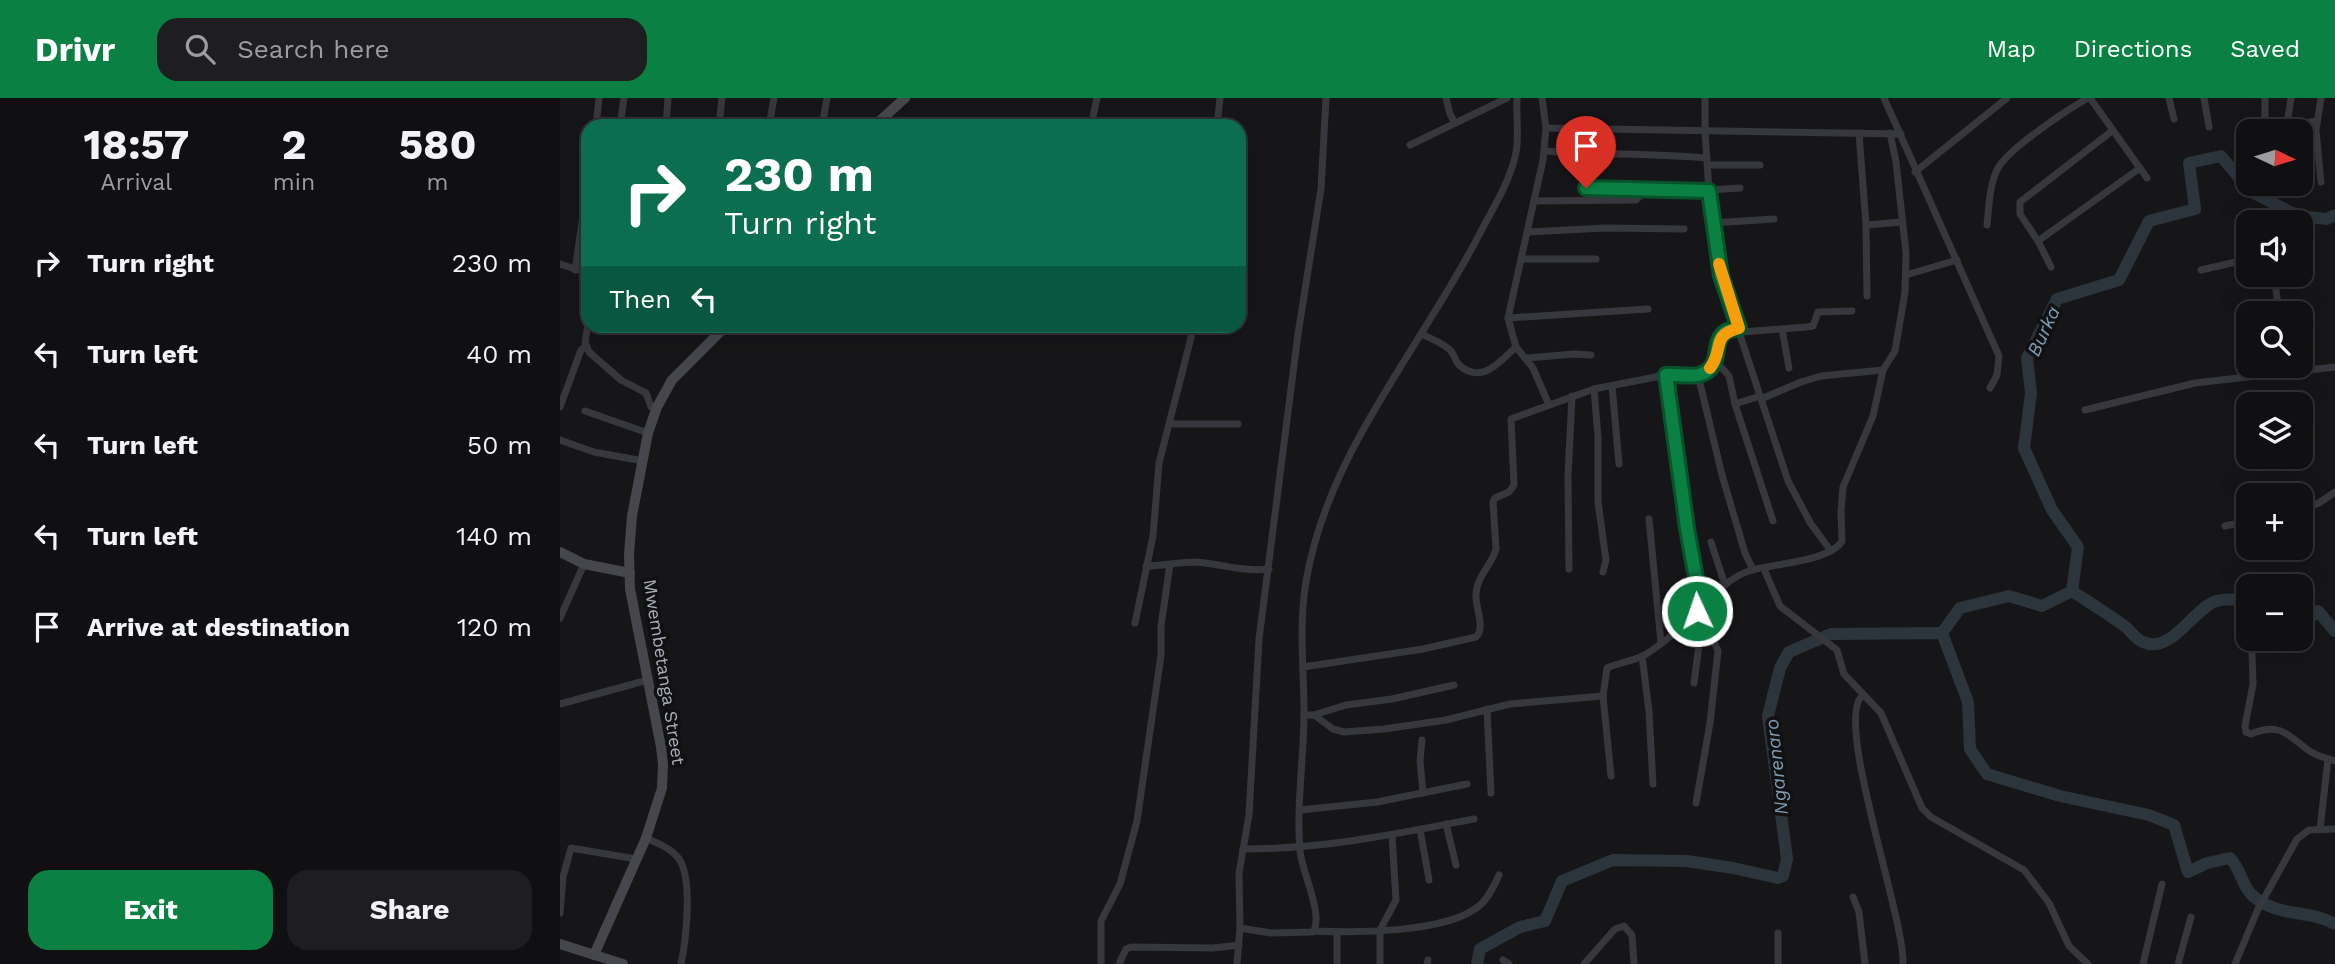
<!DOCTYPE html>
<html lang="en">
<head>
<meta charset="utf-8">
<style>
	body { margin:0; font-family:"Work Sans",sans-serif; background:#1e1e20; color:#f1f3f6; height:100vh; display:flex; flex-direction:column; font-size:26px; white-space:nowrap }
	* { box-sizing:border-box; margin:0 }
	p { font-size:23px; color:#9c9d9f }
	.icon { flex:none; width:38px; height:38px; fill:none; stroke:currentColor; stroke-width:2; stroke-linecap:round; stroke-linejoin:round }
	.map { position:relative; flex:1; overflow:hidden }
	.side { display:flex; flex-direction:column; background:#101012; width:560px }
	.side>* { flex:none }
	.banner { position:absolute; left:21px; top:21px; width:665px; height:214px; border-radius:21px; box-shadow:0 7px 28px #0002,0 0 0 2px #303032; background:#0b6e4f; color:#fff; overflow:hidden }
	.needle { width:46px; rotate:94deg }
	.buttons { position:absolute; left:1676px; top:21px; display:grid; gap:14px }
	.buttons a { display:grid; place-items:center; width:77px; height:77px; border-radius:14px; background:#101012; box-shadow:0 7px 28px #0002,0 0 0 2px #303032; font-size:35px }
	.pin { position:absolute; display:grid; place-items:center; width:60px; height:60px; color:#fff; margin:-72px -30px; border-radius:50% 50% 50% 0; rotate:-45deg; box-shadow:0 0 7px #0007 }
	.pin .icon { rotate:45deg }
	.me { position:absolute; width:77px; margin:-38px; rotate:357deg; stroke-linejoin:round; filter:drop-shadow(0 0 5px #0008) }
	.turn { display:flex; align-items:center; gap:24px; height:147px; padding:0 28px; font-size:32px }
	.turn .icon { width:91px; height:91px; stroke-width:2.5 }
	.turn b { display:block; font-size:49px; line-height:60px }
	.then { display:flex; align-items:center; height:66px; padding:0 28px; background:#0003; gap:14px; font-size:26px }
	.eta { display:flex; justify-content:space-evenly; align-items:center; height:119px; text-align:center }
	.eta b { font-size:42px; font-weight:700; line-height:49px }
	.primary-button { display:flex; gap:14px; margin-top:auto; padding:14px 28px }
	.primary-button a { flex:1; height:80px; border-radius:21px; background:#0b8043; color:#fff; font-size:28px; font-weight:700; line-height:80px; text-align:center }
	.primary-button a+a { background:#1e1e20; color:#f1f3f6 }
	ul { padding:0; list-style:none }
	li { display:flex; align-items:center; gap:21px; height:91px; padding:0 28px }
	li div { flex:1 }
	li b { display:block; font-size:26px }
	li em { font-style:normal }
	header { display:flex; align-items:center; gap:42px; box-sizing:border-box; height:98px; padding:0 35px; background:#0b8043; color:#fff }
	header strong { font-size:33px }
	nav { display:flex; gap:38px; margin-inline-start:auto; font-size:24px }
	.search { width:490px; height:63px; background:#1e1e20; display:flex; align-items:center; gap:18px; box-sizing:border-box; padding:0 24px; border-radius:21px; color:#9c9d9f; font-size:26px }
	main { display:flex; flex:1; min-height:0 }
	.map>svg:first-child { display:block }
</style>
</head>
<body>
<header>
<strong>Drivr</strong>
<div class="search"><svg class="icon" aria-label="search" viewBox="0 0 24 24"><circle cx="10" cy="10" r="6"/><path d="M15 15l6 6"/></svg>Search here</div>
<nav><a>Map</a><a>Directions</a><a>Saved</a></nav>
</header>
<main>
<section class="side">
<div class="eta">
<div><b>18:57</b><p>Arrival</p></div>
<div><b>2</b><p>min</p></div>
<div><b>580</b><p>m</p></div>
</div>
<ul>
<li><svg class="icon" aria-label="right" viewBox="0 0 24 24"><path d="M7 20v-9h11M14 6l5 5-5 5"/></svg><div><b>Turn right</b></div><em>230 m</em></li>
<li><svg class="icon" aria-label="left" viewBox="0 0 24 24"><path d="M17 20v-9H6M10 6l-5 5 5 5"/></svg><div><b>Turn left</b></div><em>40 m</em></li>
<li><svg class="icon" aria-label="left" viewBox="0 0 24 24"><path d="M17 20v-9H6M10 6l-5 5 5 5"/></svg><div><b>Turn left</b></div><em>50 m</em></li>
<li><svg class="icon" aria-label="left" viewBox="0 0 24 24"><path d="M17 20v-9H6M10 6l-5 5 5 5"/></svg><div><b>Turn left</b></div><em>140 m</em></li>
<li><svg class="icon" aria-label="arrive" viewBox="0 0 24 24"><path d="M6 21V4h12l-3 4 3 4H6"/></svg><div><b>Arrive at destination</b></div><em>120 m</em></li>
</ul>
<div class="primary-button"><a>Exit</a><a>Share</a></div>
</section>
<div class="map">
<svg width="1775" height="866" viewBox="0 0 1775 866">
	<rect width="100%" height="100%" fill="#161618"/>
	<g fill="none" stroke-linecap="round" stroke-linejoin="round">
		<g stroke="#2c353c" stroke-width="12">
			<path d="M1512,493C1530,505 1550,517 1567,530C1572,535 1577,542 1583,544C1611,557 1633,511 1656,503C1667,500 1678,502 1689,504"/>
			<path d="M1741,518L1747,522L1758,513L1775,533"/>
			<path d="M1382,535L1400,510L1449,498L1482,508L1512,493L1518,449L1492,412L1464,350L1471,295L1467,260L1497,201L1559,182L1589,123L1635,111L1629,65L1661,58L1690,93L1738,118L1767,121L1775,117"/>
			<path d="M917,866L920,851L960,829L985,823L1002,783L1053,762L1127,763L1173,770L1218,780L1223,778L1227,761L1208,618L1220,570L1229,554L1271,536L1382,535L1408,604L1410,651L1427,676L1500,698L1589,717L1614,727L1628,774L1647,765L1670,760C1681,771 1682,789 1693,798C1719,820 1748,811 1775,826"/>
		</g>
		<g stroke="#37383d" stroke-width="7">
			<path d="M886,0L890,16L895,25"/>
			<path d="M982,0L986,30L983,62L948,220L956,249L973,270L989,307"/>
			<path d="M1145,0V34L1149,93L1161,179L1228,383L1251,426L1271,453"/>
			<path d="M1324,0L1439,258L1437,277L1430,290"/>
			<path d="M1530,0L1587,80"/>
			<path d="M1609,0L1614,21"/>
			<path d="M1644,0L1649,29"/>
			<path d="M1705,0V25L1709,30L1757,23"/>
			<path d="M1761,0L1756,32L1761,84"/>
			<path d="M1727,27L1731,0"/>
			<path d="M36,28L39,0"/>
			<path d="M60,28L64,0"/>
			<path d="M106,28L108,0"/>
			<path d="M159,28L162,0"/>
			<path d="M209,28L214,0"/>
			<path d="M262,28L267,0"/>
			<path d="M531,28L537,0"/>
			<path d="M657,28L660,0"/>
			<path d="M986,30L1341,36"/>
			<path d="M1299,35L1306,127L1307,198"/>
			<path d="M850,47L947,0"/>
			<path d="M985,53C1039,57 1093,55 1147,60"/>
			<path d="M1025,56L1026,90L1149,93"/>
			<path d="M1148,67H1200"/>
			<path d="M1355,74L1447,0"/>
			<path d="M1150,92L1180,90"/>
			<path d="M974,103L1076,102L1086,92"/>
			<path d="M1153,125L1214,121"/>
			<path d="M1306,127L1342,124"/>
			<path d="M1427,127C1429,110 1429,88 1437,72C1446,52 1507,12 1528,0"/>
			<path d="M968,134L1045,130L1124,131"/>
			<path d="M1478,143L1580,70"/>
			<path d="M962,161H1036"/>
			<path d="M0,166L28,175"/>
			<path d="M1491,169L1478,143L1460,116V104L1552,33"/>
			<path d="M15,172L26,97L28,66"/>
			<path d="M1641,172L1689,161"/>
			<path d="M1346,177L1397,162"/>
			<path d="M1714,177L1719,215"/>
			<path d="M27,204L28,217"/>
			<path d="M948,220L1088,211"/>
			<path d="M28,226L25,244L29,254L61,282L86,295L91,309H97"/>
			<path d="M1222,231L1229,270"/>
			<path d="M1181,234L1247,229L1253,228L1258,214L1292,213"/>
			<path d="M862,236C871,241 884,245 891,253C895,258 895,263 899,267C922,287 939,264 956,249"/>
			<path d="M967,260L1014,256L1031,257"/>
			<path d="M1151,269L1162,270L1169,278L1175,306L1213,423"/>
			<path d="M1106,277L1127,430L1141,508"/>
			<path d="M1138,277L1162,377L1185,455L1193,472"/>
			<path d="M1052,288L1059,366"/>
			<path d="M1034,291L1038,339V404L1046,462L1043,474"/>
			<path d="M1201,301L1241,284L1261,278L1323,272"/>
			<path d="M1175,306L1200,298"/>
			<path d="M0,309L21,252L26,248"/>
			<path d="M1525,312L1635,285L1775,269"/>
			<path d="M25,313L88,335"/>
			<path d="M610,326H678"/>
			<path d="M0,342L34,354L83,363"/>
			<path d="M1741,412L1759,405L1775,394"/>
			<path d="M1089,421L1101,545"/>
			<path d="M1665,428L1689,423"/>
			<path d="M1151,444L1165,487"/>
			<path d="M586,468C603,468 619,464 636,464C661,466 683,474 709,471"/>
			<path d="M1009,471L1008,378L1012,298"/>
			<path d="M1204,471L1220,508L1277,552L1284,576L1321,615L1362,710L1371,719L1464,772L1489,805L1509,848L1528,866"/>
			<path d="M0,520L24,466"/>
			<path d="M575,525L593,438L599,365L634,228"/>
			<path d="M1692,556L1693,586L1685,628L1686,634L1691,636C1719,624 1727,636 1748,652C1756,658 1766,660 1775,663"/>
			<path d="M1082,558L1089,613L1093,686"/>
			<path d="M743,569L863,551L916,539C926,529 915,510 916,497C916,479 932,467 936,451L933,404L935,400L949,394L954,387L951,321L1034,291L1106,277H1138L1153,266L1162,237L1165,234L1179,230"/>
			<path d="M1134,585L1140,539"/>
			<path d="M1302,598C1274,623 1345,820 1343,866"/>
			<path d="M0,606L88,582"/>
			<path d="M927,611L931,695"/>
			<path d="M744,617H754L773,631L784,634L824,631L886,622L950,606L1043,598"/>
			<path d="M754,617L786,607L832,601L894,587"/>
			<path d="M862,642L860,663L863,695"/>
			<path d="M1051,678L1043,598L1047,570C1058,565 1072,563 1083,558C1094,552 1104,543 1114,536C1141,516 1158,482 1192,472C1213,466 1271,463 1282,443L1281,413L1283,389L1313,318L1323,272L1335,253L1345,194L1346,155L1336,64L1330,35"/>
			<path d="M1136,705L1150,625L1158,553L1154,543L1138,538L1139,521L1137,513"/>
			<path d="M740,712L817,704L907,686"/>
			<path d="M886,726L896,767"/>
			<path d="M860,731L869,782"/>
			<path d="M1760,731L1768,661"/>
			<path d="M86,740C97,745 111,750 119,761C133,780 126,843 121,866"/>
			<path d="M683,751C764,751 836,736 914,721"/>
			<path d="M1293,799L1299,814L1305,866"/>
			<path d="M0,815L3,779L11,750L76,761"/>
			<path d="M680,830L711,835L753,834C764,817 742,774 740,753C736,707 744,661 744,615C744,569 738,524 747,478C771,349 862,249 920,135C932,112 947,88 954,63C960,44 956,20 957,0"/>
			<path d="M754,833C794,835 887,835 919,808C928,801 934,788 939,777"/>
			<path d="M777,834V866"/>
			<path d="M1218,835V866"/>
			<path d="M943,862L949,866"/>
			<path d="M541,866V823L560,786L577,723L601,557V528L610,466"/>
			<path d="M559,866L566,851L571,849L653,850L679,847"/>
			<path d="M677,866L680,830L679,775L689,717L699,541L738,236L761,91L766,0"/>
			<path d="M820,866V832L836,802L832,737"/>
			<path d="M867,866L868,862"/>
			<path d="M1024,866L1055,831L1064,828L1072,837L1074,866"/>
			<path d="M1583,866L1602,786"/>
			<path d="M1618,866L1631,819"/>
			<path d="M1675,866L1698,811L1737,741L1749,732L1775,731"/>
		</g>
		<g stroke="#45474d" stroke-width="10">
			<path d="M314,28L345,0"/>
			<path d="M0,454L24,466L70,475"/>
			<path d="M0,846L63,866"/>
			<path d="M34,857L86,740L102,690L103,666L101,649L70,491L69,457L72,418L88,335L97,309L112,282L166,228"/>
		</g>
	</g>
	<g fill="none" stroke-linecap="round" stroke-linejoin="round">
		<defs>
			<path id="route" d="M1026,90L1149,93L1161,178L1179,230C1174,231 1166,232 1163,236C1152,247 1163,270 1139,277C1130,279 1116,276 1106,277L1127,430L1141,508L1137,513"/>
		</defs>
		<use href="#route" stroke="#07532c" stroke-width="18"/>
		<use href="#route" stroke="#0b8043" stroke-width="12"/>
		<path stroke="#f59e0b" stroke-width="12" d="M1150,270C1165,250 1150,238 1179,230L1159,166"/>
	</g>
	<g text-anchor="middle" stroke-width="7" stroke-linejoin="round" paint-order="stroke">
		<g font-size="18" fill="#a8adb8" stroke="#111113">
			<text transform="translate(104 574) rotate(81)" y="6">Mwembetanga Street</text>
		</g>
		<g font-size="19" font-style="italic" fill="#7f9bb3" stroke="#111113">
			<text transform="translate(1483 233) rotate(-65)" y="7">Burka</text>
			<text transform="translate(1216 669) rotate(-96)" y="7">Ngarenaro</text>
		</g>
	</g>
</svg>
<div class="buttons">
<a><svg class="needle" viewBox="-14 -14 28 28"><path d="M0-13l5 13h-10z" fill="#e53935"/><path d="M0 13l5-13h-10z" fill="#9c9d9f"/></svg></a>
<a><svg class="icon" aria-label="sound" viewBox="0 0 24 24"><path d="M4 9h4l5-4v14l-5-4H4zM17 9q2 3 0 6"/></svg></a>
<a><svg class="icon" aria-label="search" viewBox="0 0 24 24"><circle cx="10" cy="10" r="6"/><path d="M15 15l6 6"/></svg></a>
<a><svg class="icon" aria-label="layers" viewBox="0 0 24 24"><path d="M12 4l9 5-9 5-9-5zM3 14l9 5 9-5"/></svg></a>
<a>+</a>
<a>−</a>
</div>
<div class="pin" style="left:1026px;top:90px;background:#d93025"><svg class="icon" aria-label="arrive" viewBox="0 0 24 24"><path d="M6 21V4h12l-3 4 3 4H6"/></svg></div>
<svg class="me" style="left:1137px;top:513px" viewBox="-20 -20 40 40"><circle r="17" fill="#0b8043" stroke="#fff" stroke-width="3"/><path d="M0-11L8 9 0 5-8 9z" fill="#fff"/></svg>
<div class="banner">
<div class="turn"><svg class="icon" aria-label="right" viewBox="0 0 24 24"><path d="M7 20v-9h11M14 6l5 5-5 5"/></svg><div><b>230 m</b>Turn right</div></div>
<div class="then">Then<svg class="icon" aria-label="left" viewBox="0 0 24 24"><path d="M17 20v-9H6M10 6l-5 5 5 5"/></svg></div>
</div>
</div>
</main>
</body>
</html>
